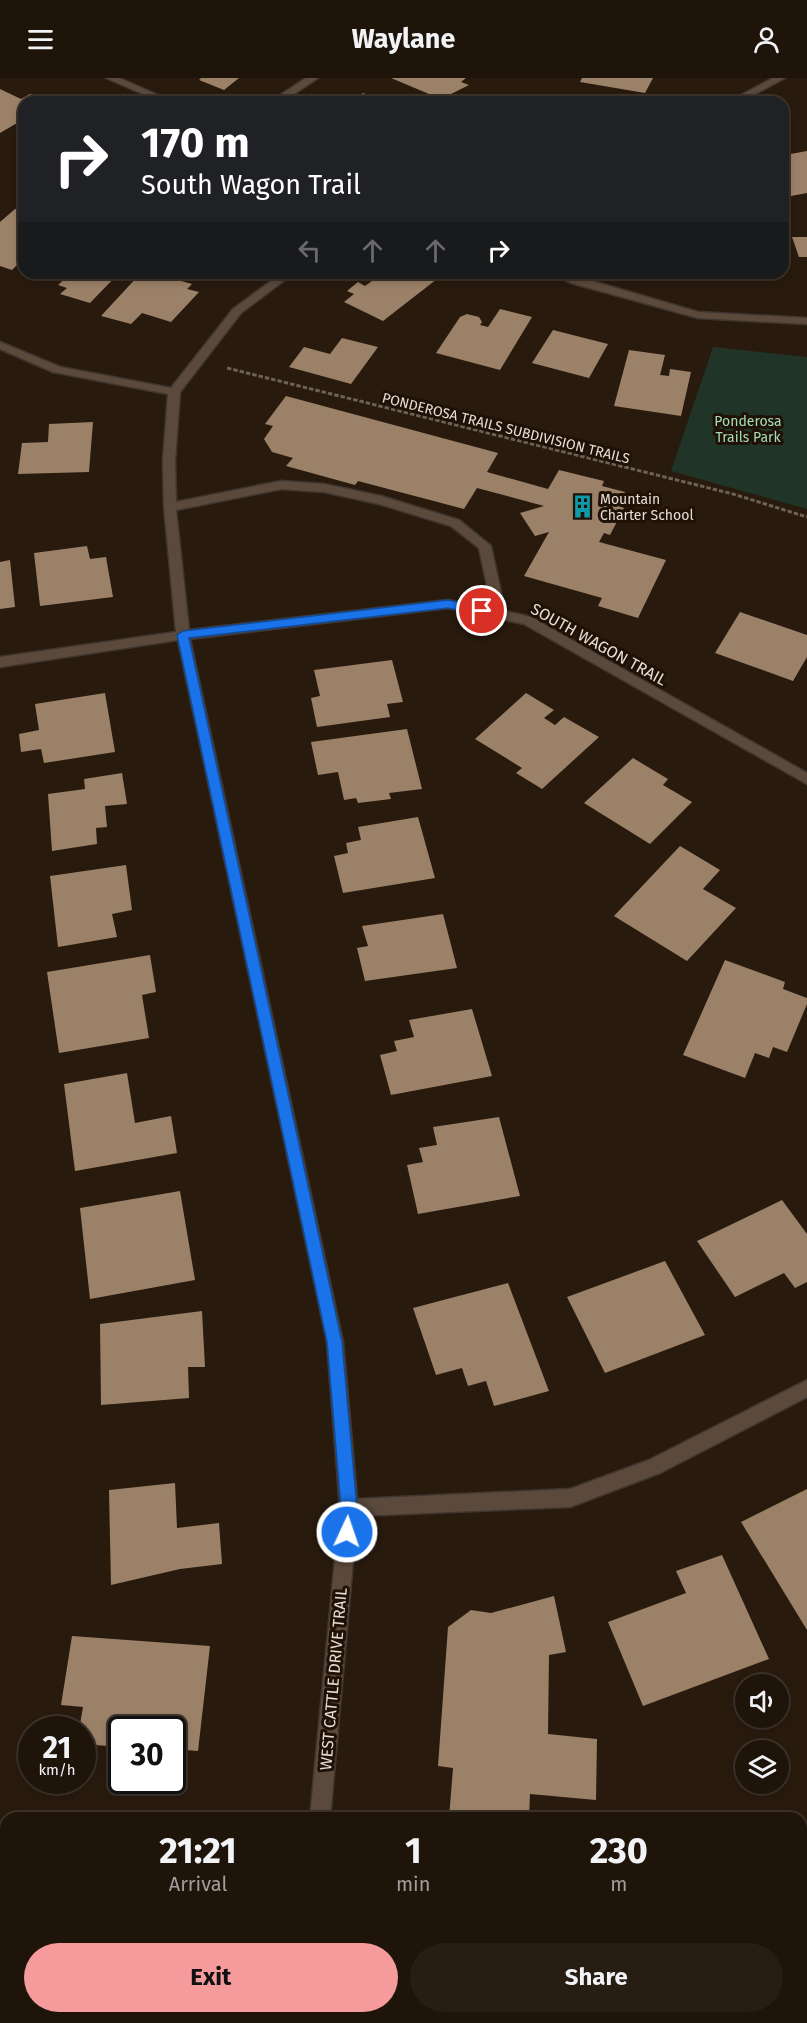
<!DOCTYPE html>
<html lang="en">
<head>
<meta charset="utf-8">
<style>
	body { margin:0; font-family:"Fira Sans",sans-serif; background:#271d13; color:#f1f3f6; height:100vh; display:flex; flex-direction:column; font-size:22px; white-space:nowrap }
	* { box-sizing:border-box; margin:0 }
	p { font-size:20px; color:#a19e9c }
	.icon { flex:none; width:33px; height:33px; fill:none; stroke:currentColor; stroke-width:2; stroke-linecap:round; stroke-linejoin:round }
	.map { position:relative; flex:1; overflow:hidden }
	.sheet { position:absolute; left:0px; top:1734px; width:807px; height:212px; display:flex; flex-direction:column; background:#1f140a; border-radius:18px 18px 0 0; box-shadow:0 3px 9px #0003,0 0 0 2px #3c332b }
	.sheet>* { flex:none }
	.hud { position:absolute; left:18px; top:18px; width:771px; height:183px; border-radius:18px; box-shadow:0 3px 9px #0003,0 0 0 2px #3c332b; background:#202124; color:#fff; overflow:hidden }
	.tools { position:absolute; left:735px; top:1596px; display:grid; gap:12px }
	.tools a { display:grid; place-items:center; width:54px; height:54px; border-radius:50%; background:#1f140a; box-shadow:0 3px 9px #0003,0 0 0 2px #3c332b; font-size:30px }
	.speed { position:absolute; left:18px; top:1638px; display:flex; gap:12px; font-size:30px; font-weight:700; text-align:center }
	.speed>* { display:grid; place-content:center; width:78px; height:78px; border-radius:50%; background:#1f140a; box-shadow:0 3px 9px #0003,0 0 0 2px #3c332b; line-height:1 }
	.speed small { font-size:15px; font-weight:400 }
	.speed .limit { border:3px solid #111; border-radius:9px; background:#fff; color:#111 }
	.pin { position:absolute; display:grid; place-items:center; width:51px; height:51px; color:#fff; margin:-26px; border:3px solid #fff; border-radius:50%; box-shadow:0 2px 6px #0007 }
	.me { position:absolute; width:66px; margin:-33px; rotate:3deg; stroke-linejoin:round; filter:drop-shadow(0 0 4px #0008) }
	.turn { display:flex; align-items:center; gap:21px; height:126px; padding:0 24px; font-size:27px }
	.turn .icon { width:78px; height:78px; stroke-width:2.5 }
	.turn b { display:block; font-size:42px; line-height:51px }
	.lanes { display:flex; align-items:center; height:57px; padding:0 24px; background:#0003; justify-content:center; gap:30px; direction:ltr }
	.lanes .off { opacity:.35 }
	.eta { display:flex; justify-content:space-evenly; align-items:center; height:102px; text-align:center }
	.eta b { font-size:36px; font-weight:700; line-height:42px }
	.cta { display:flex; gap:12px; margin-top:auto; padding:12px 24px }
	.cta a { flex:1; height:69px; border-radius:36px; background:#f59b9c; color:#111; font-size:24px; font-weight:700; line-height:69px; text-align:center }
	.cta a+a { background:#271d13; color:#f1f3f6 }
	header { display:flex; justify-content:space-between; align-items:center; height:78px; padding:0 24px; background:#1f140a; font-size:27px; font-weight:700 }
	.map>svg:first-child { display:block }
</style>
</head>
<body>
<header><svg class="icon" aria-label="menu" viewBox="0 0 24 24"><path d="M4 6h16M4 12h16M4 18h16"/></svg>Waylane<svg class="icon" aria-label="person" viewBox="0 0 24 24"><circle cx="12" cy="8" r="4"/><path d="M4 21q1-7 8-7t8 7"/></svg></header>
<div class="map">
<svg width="807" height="1945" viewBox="0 0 807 1945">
	<rect width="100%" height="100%" fill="#291a0e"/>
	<path fill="#213428" d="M713,269L807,279V431L671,393Z"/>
	<g fill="#9b8168">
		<path d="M201,0H239L224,12L199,2Z"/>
		<path d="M391,0H466L461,4L469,7L441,21Z"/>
		<path d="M582,0H653L645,15L580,4Z"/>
		<path d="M0,11L21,21L30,16L48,24H24V41L0,55Z"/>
		<path d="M363,15L378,22L383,24H349Z"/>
		<path d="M807,73V115L791,118L783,108V83L789,82L785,77Z"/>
		<path d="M15,131L24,133V180L12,192L0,188V144Z"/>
		<path d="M792,159H807V179H799Z"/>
		<path d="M52,195H119L90,225L60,216L67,210L58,207L66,200Z"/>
		<path d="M383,195H423L437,201L383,243L344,224L354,216L347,213L358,204L365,208Z"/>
		<path d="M732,195H767L766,201Z"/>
		<path d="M139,197L158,203L163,198L192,206L187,211L199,214L171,244L142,235L131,246L101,238Z"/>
		<path d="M500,231L532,239L500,292L436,275L460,239L467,236L479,239L482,244L480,247L488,249Z"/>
		<path d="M553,252L608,266L589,300L532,285Z"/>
		<path d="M342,260L378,269L351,306L289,289L304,269L330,276Z"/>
		<path d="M629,272L665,277L660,297L669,298L670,291L691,294L681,338L614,328Z"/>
		<path d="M286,318L498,375L487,394L548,411L559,392L604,403L602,408L625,414L618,428L624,430L610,457L604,455L599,464L666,482L638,540L598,528L602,520L524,498L549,454L535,458L520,435L544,428L477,410L464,431L358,403L355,407L286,388L293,380L272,374L264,361L273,348L265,346Z"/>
		<path d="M93,344L89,394L18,396L22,365L48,364L49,346Z"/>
		<path d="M87,468L90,481L106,479L113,519L40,528L34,475Z"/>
		<path d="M10,482L15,529L0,531V484Z"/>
		<path d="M740,534L807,557V579L793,603L715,575Z"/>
		<path d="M392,582L403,624L387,626L390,639L317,649L311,620L320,618L314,592Z"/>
		<path d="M105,615L115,674L44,685L41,671L21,674L19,656L39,652L35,626Z"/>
		<path d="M526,615L554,632L544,640L555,647L564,639L599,659L542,711L516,695L522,690L475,661Z"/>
		<path d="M407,651L422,711L389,715L391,721L358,725L356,720L344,722L338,694L318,697L311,664Z"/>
		<path d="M633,680L668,701L663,707L692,724L650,766L584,725Z"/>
		<path d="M122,695L127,726L105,728L107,749L96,750L97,766L52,773L48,716L85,711L84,701Z"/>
		<path d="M418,739L435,800L343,815L334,778L348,775L346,765L361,762L358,749Z"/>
		<path d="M680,768L720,792L703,811L736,830L687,883L614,838Z"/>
		<path d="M126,787L132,832L112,836L117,859L58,869L50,798Z"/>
		<path d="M443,836L457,890L365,903L357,870L368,868L362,848Z"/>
		<path d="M150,877L156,914L142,917L149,960L59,975L47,894Z"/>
		<path d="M725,882L785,904L783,911L807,920V926L787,974L773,969L769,980L755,975L745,1000L683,977Z"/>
		<path d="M472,931L492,998L391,1017L380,977L397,973L394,963L414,959L409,942Z"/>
		<path d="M127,995L135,1045L171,1038L177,1075L75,1093L64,1006Z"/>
		<path d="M499,1039L520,1118L418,1136L407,1087L423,1084L419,1070L437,1067L433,1049Z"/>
		<path d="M180,1113L195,1202L90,1221L80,1130Z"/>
		<path d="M782,1122L807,1156V1204L795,1210L784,1195L735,1219L697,1163Z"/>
		<path d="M665,1183L705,1257L605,1295L567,1219Z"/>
		<path d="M508,1205L549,1313L494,1328L486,1303L468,1308L462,1290L436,1297L413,1230Z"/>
		<path d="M202,1233L205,1289H188L189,1320L101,1327L100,1246Z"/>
		<path d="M175,1405L177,1450L219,1445L222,1486L180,1491L111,1507L109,1412Z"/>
		<path d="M807,1411V1552L741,1444Z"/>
		<path d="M722,1477L769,1581L643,1628L608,1544L686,1515L676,1493Z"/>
		<path d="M554,1518L566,1574L549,1577L548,1656L597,1661L596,1722L530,1716L529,1740H449L453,1690L438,1688L448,1549L471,1532L491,1535Z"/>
		<path d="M72,1558L210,1568L198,1673L172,1671V1652H122V1669L82,1666V1652H79L83,1629L61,1627Z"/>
		<path d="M807,1773V1871L801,1873V1776Z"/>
		<path d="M4,1940H162L161,1945H3Z"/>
		<path d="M419,1940H552L553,1945H420Z"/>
		<path d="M625,1940H737L738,1943L727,1945H626Z"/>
	</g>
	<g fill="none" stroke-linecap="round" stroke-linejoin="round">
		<defs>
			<g id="minor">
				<path d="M106,0H119L174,24H161Z"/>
				<path d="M306,0H318L282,24H270Z"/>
				<path d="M773,0H785L740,24H728Z"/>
				<path d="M282,195H294L241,235L180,314L175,383L176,424L281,403L324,406L381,418L459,442L491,468L505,533L531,539L807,695V706L524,546L448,530L190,561L343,1264L357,1421L570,1411L649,1382L807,1302V1319L660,1395L570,1429L357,1438L330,1740H310L340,1430L327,1264L178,562L0,589V579L176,554L164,429L163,383L168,316L53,294L0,271V264L60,289L171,310L233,231ZM281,411L324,414L379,426L451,448L479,470L492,531L448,522L189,552L176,432Z"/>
				<path d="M551,195H565L698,234L807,240V246L698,240L571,205Z"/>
				<path d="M292,1940H312L311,1945H291Z"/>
			</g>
		</defs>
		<use href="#minor" stroke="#40352f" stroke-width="3"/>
		<path stroke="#6d6055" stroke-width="3" stroke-dasharray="4.5 2" stroke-linecap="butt" d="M227,290L733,416L807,439"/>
		<use href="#minor" fill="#5b4a3c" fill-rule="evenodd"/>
	</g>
	<path fill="#1a73e8" stroke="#114b97" stroke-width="1.5" d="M448,522L482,529L488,533L482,537L448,530L189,560L342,1264L357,1430L353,1459L347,1462L341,1459L339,1454L341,1430L327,1264L177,557L183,553Z"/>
	<defs>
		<symbol id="building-bare" viewBox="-9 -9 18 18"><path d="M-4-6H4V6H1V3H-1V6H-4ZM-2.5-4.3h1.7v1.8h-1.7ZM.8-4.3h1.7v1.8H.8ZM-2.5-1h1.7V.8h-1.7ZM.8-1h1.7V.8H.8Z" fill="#0f9aa8" stroke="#1f1106" stroke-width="2.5" paint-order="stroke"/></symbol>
	</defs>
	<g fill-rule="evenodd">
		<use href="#building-bare" x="566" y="412" width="33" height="33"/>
	</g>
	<g text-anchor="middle" stroke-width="6" stroke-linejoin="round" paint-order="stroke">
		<g font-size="14" fill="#a4deb9" stroke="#1f1106">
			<text x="748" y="348">Ponderosa<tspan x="748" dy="16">Trails Park</tspan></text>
		</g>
		<g font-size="14" fill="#e8ddd5" stroke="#1f1106">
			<text transform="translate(506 350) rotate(14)" y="5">PONDEROSA TRAILS SUBDIVISION TRAILS</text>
		</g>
		<g font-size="14" fill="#e8ddd5" stroke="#1f1106" text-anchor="start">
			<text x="600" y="426">Mountain<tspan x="600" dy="16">Charter School</tspan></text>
		</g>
		<g font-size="16" fill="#e8ddd5" stroke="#1f1106">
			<text transform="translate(599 566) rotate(29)" y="6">SOUTH WAGON TRAIL</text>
			<text transform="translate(333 1601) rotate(-85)" y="6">WEST CATTLE DRIVE TRAIL</text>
		</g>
	</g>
</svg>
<div class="tools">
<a><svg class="icon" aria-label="sound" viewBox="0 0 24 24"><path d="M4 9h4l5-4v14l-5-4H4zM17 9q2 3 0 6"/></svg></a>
<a><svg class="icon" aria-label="layers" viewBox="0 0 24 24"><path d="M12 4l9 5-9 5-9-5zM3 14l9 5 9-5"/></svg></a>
</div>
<div class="speed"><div>21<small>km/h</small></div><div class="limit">30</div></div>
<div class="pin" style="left:482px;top:533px;background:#d93025"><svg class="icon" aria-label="arrive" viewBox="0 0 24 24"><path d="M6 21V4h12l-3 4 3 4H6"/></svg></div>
<svg class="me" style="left:347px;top:1454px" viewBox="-20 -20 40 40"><circle r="17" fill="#1a73e8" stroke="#fff" stroke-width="3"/><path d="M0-11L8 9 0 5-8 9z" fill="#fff"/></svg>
<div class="hud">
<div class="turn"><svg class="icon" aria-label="right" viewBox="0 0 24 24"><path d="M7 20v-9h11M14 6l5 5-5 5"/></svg><div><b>170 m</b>South Wagon Trail</div></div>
<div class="lanes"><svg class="icon off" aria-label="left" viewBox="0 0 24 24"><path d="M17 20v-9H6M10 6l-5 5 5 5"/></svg><svg class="icon off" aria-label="ahead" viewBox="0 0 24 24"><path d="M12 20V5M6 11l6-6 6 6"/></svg><svg class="icon off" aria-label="ahead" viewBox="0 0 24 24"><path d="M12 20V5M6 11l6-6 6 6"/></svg><svg class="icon" aria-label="right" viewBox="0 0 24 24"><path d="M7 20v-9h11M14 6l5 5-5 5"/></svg></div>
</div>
<section class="sheet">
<div class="eta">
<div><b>21:21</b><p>Arrival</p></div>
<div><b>1</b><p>min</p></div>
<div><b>230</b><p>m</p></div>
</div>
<div class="cta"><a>Exit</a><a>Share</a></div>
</section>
</div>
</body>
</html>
